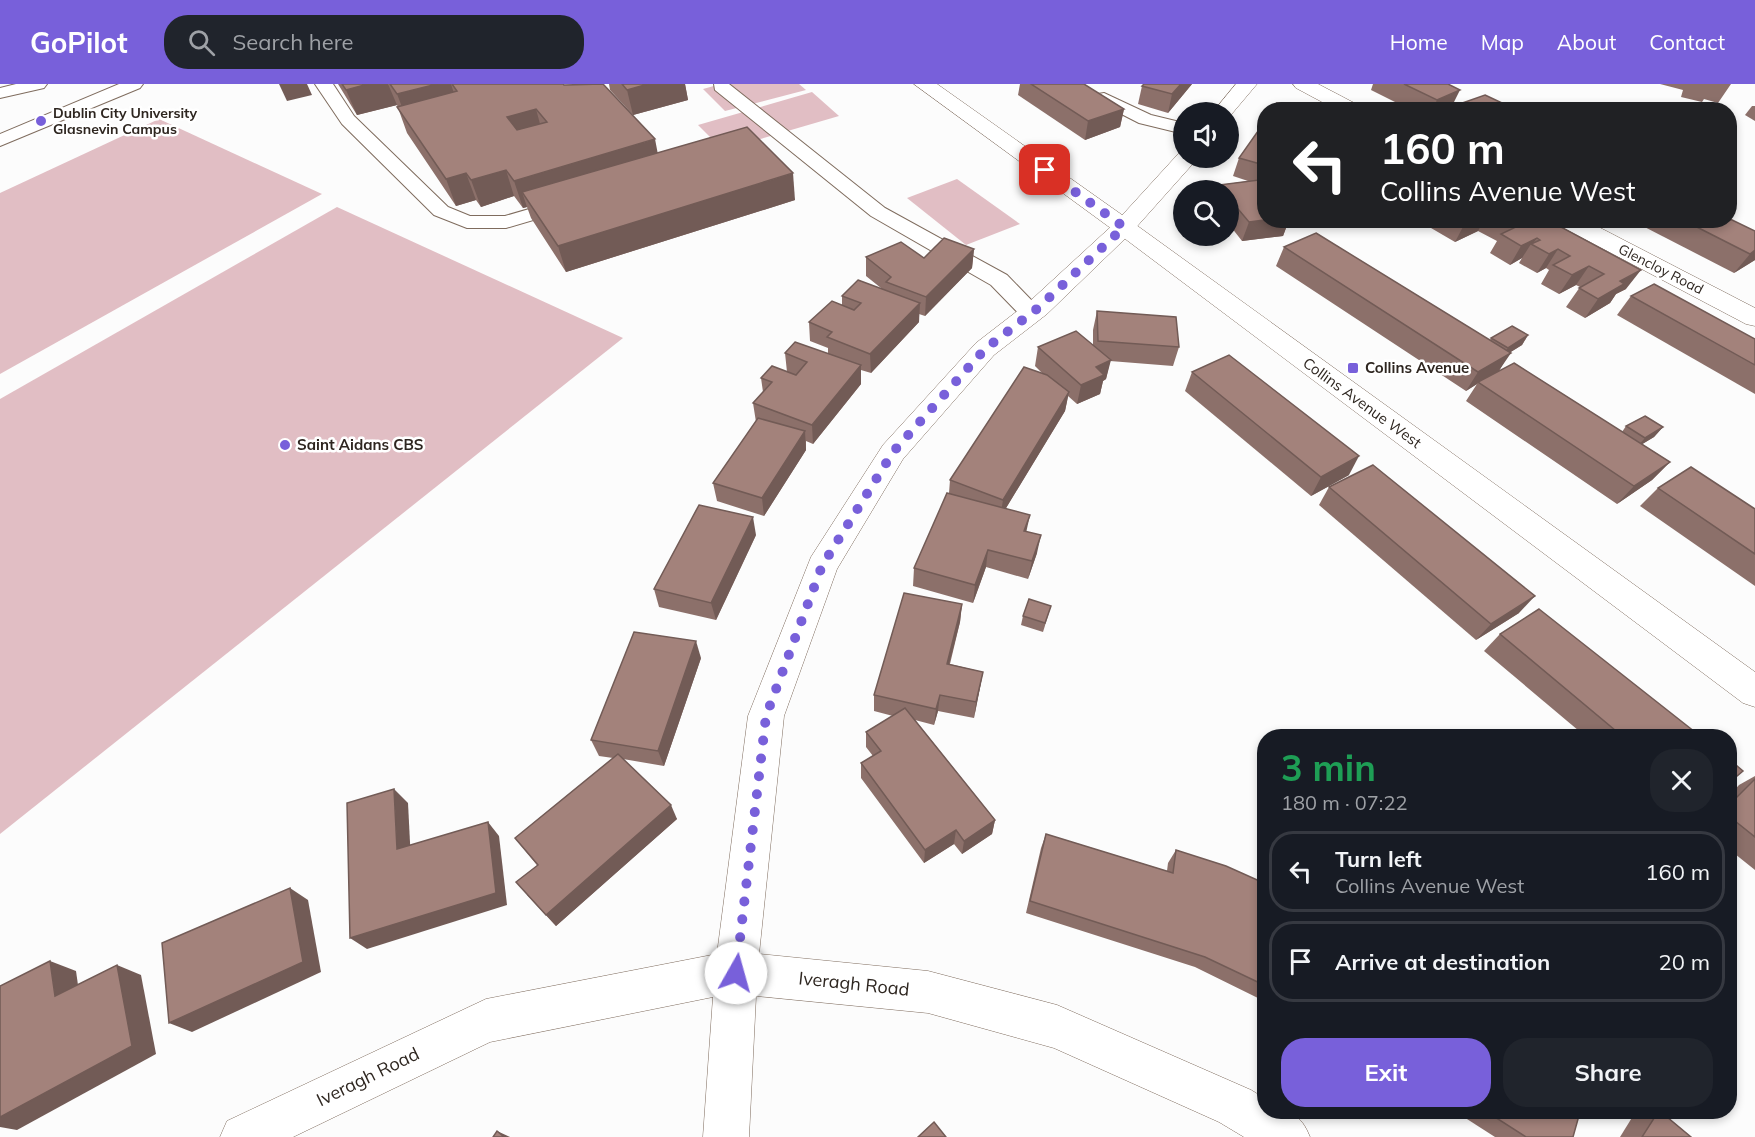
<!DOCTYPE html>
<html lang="en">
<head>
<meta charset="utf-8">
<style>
	body { margin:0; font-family:Mulish,sans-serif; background:#20242c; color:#f1f3f6; height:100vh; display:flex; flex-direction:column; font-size:22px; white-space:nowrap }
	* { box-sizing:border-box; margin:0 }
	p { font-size:20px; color:#9ea1a6 }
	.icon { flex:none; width:33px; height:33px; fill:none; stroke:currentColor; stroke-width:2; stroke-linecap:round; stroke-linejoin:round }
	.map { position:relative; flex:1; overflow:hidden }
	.panel { position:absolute; left:1257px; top:645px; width:480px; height:390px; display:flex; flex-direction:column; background:#171b24; border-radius:24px; box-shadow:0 3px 9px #0003 }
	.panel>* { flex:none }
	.hud { position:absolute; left:1257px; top:18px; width:480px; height:126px; border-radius:24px; box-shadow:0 3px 9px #0003; background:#202124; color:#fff; overflow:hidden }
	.buttons { position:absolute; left:1173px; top:18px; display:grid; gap:12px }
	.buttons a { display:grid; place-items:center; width:66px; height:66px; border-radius:50%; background:#171b24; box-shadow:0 3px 9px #0003; font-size:30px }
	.pin { position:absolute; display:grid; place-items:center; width:51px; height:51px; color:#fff; margin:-26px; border-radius:12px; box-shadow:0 3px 9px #0006 }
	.me { position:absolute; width:66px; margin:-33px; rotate:7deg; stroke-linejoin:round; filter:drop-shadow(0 0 4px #0008) }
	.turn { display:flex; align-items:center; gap:21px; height:126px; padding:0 24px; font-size:27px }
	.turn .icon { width:78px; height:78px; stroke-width:2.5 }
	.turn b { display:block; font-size:42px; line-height:51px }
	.round { display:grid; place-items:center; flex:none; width:63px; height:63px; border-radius:24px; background:#20242c }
	.head { display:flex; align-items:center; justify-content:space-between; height:102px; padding:0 24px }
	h1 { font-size:36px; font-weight:700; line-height:45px; color:#1e9e55 }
	.action { display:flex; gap:12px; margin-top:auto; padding:12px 24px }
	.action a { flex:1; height:69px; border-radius:24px; background:#7860da; color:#fff; font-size:24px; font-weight:700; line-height:69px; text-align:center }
	.action a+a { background:#20242c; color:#f1f3f6 }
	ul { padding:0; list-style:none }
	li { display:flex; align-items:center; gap:18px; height:81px; margin:0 12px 9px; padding:0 12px; border:3px solid #363941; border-radius:24px }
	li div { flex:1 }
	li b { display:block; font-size:22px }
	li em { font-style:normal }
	header { display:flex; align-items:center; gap:36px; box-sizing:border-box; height:84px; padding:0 30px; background:#7860da; color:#fff }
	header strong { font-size:28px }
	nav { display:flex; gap:33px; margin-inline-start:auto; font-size:21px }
	.search { width:420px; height:54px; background:#20242c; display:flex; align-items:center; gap:15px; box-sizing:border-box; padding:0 21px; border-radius:24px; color:#9ea1a6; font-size:22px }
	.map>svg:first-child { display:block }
</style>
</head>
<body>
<header>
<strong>GoPilot</strong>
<div class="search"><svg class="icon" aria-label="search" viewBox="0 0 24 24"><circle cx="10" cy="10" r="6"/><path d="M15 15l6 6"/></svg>Search here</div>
<nav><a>Home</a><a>Map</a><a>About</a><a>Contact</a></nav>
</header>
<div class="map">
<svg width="1755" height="1053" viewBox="0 0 1755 1053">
	<rect width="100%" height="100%" fill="#fcfcfc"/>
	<g fill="#e1bec4">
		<path d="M721,0H799L806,6L725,27L703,5Z"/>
		<path d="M812,8L839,32L723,66L698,41Z"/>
		<path d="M159,35L322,110L0,290V109Z"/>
		<path d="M957,95L1020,140L966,161L907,114Z"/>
		<path d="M337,123L623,254L0,750V315Z"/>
	</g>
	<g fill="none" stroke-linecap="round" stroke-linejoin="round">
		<defs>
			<g id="lane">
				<path d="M16,0H47L44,4L0,14V4Z"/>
				<path d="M119,0H143L140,4L0,62V50Z"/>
				<path d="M315,0H333L354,32L448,123L470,132H505L567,114L574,116L577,120L574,124L506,144H467L434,131L342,40Z"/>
				<path d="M714,0H729L885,124L1007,191L1039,224L1042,229L1039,234L1031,236L1023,234L991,201L871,132L715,6Z"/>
				<path d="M1104,9L1151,31L1184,39V50L1139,39L1098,18L1095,14L1098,10Z"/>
			</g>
			<g id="street">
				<path d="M1236,0H1257L1230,32L1228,28H1213Z"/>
				<path d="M1293,0H1318L1360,22L1363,26H1337L1296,4Z"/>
				<path d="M1184,68V74H1198L1132,148L1047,230L994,271L903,375L837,485L784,632L759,870L928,887L1057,921L1251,1006L1264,1014V1028C1290,1028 1300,1028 1310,1053H1244L1219,1038L1054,964L928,929L756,912L749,1053H703L713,913L490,958L293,1053H220L227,1037L486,915L717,870L748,632L811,473L883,361L976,259L1029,218L1116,138L1179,69Z"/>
				<path d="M1555,136H1585L1755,224V242L1746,240L1558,141Z"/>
			</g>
			<path id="secondary" d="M914,0H937L1132,138L1755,588V623L1743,619L1116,148Z"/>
		</defs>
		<use href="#lane" stroke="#7f6c5e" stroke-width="2"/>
		<use href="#street" stroke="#7f6c5e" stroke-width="1"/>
		<use href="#secondary" stroke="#7f6c5e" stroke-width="1"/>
		<use href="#lane" fill="#fff" fill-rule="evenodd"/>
		<use href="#street" fill="#fff" fill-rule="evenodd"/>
		<use href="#secondary" fill="#fff" fill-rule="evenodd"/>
	</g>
	<g fill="#8c706a">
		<path d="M338,0H563L658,69L795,116L566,188L531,134L527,123L523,124L514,112L481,123L476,116L456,122L407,49L397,21L357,31Z"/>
		<path d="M609,0H685L688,16L633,31L610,6Z"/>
		<path d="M1020,0H1084L1124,25L1120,43L1085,56L1018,11Z"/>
		<path d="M1144,0H1192L1168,29L1138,20L1142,2Z"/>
		<path d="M1373,0H1448L1452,23L1500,18L1497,25L1499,26H1450L1451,24L1448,26H1411L1371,6Z"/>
		<path d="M1660,0H1731L1718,19L1704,15L1702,18L1681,13L1683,6Z"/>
		<path d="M1277,19L1332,26H1275Z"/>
		<path d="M1752,22H1755V37L1745,31Z"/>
		<path d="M1264,40V102V101V136H1289L1283,152L1242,157L1228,139V106H1217L1219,101L1248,97L1233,92L1239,74Z"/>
		<path d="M1435,136H1548L1626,205L1616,210L1610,219L1585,234L1566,223L1580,203L1576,201L1559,210L1541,200L1549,186L1546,184L1537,189L1519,179L1522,174L1510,181L1490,169L1497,157L1478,147L1455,158L1431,144Z"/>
		<path d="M1631,136H1730L1755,176L1734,189Z"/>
		<path d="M1284,163L1490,256L1491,254L1528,251L1522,261L1509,269L1499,287L1622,348L1626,342L1663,343L1654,353L1642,360L1670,378L1652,396L1617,420L1466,317L1477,300L1466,307L1276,182Z"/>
		<path d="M974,165L972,184L925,232L919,230V238L871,289L861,286V300L813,360L806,357V366L764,432L717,417L713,399L756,338L753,319L763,308L761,294L787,288L785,269L828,270V264L810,257L809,238L842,221V212L881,204L866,192V173L924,174Z"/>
		<path d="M1631,212L1755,255V310L1617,231Z"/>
		<path d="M1097,227L1179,263L1173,282L1110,277L1106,295L1103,297L1100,310L1077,320L1068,312L1065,327L1006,424L1026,448L1037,469L1028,495L986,483L973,519L913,502L914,484L949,409L950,396L1043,290L1035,282L1038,263L1093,261V246Z"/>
		<path d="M1192,288L1349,391L1311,412L1185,307Z"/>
		<path d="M1329,403L1519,529L1476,556L1319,421Z"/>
		<path d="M1658,404L1755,425V502L1640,422Z"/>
		<path d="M756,451L716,536L659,523L654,505Z"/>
		<path d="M962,520L960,538L950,580L983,588L974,634L938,627L934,641L915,636L995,736L992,750L962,770L954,760L924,779L861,694V679L873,672L866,663V648L893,632L874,627V611Z"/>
		<path d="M1051,522L1043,548L1021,541L1023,532Z"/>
		<path d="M1500,550L1700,652H1585L1484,567Z"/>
		<path d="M701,574L664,682L623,675L677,735L556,842L527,811L537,781L515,754L613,674L599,672L591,656Z"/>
		<path d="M1755,692V786L1730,766V711L1739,701Z"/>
		<path d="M1046,750L1167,787L1168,779L1176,766L1264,821V917L1195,883L1026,829L1041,764Z"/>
		<path d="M1456,1028H1580L1573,1053H1495Z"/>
		<path d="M1651,1028H1661L1691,1053H1620L1633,1032Z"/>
	</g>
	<g fill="#725b56">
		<path d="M279,0H307L312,11L287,17Z"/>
		<path d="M368,0H388L397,21L357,31L346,6Z"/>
		<path d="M437,0H451L458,22L407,36L397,10Z"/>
		<path d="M648,0H685L688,16L633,31L627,6Z"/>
		<path d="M1181,0H1192L1168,29L1172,10Z"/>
		<path d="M1460,6L1451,24L1448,26H1432L1437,16Z"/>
		<path d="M1500,18L1497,26L1492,22Z"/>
		<path d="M536,25L543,51L515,59L507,33Z"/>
		<path d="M1124,25L1120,43L1085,56L1088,37Z"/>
		<path d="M655,55L660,81L522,108L527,123L523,124L514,97Z"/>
		<path d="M506,86L514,112L481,123L471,96Z"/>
		<path d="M466,89L476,116L456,122L446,95Z"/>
		<path d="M793,89L795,116L566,188L558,162Z"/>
		<path d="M1264,136H1289L1283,152L1242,157L1249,138Z"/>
		<path d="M1471,136H1484L1478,147L1455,158L1465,139Z"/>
		<path d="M1537,154L1532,161L1531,160L1522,174L1510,181L1521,162Z"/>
		<path d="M974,165L972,184L925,232L926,213Z"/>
		<path d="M1558,165L1546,184L1537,189L1549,170Z"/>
		<path d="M1755,166V176L1734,189L1750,170Z"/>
		<path d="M1589,182L1576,201L1559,210L1572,191Z"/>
		<path d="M1641,186L1626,205L1616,210L1610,219L1585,234L1598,215L1620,197Z"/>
		<path d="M920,219L919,238L871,289L870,270Z"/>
		<path d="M1528,251L1522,261L1501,274L1508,264Z"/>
		<path d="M1511,269L1498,288L1478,298L1477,300L1466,307L1478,288Z"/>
		<path d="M1111,276L1106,295L1103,297L1100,310L1077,320L1081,301L1096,283Z"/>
		<path d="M861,281V300L813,360L812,341Z"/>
		<path d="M1069,308L1065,327L1000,434L1003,416Z"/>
		<path d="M1663,343L1654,353L1636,364L1645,354Z"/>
		<path d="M805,347L806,366L764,432L762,414Z"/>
		<path d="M1359,372L1349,391L1311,412L1321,393Z"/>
		<path d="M1670,378L1652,396L1617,420L1634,402Z"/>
		<path d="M1030,431L1026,449L1024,447Z"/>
		<path d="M753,433L756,451L716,536L711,519Z"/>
		<path d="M1041,451L1037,469L1028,495L1032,477Z"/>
		<path d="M988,466L986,483L973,519L975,501Z"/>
		<path d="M1535,512L1519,529L1476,556L1491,540Z"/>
		<path d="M962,520L960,538L945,596L947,580Z"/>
		<path d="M696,557L701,574L664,682L658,667Z"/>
		<path d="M983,588L980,604L974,634L976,618Z"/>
		<path d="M940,611L938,627L934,641L936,625Z"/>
		<path d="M394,705L408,719L411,778L397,765Z"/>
		<path d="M671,721L677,735L556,842L546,831Z"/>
		<path d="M995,736L992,750L962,770L964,757Z"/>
		<path d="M488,738L499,752L507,821L367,865L350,854Z"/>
		<path d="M956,746L954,760L924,779L925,766Z"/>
		<path d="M290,804L308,816L321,888L192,948L169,939Z"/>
		<path d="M50,877L76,887L81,922L55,912Z"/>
		<path d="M117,881L141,891L156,970L17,1046L0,1043V1033Z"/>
		<path d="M497,1047L510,1053H504Z"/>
	</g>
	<g fill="#a3827b" stroke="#725b56" stroke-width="1.5" fill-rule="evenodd">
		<path d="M342,0H368L346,6Z"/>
		<path d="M390,0H437L397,10Z"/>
		<path d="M452,0H563L564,1L603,0L655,55L514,97L506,86L471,96L466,89L446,95L397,23L457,7ZM536,25L547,38L517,46L507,33Z"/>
		<path d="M622,0H648L627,6Z"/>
		<path d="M1031,0H1084L1124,25L1088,37Z"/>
		<path d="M1144,0H1181L1172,10L1142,2Z"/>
		<path d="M1404,0H1448L1460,6L1437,16Z"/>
		<path d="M1485,11L1500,18L1492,22L1499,26H1456L1451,23Z"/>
		<path d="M1277,19H1328L1332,26H1280Z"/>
		<path d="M1263,40H1264V81L1239,74Z"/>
		<path d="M747,43L793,89L558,162L522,108Z"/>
		<path d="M1259,96L1264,102V136L1249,138L1228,113V106H1224L1219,101Z"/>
		<path d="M1730,135L1755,147V166L1750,170L1683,136H1730Z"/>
		<path d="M1460,136H1471L1465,139Z"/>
		<path d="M1505,136H1548L1641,186L1620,197L1624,200L1598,215L1579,204L1604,190L1589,182L1572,191L1553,181L1570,172L1558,165L1549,170L1531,160L1540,156L1537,154L1521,162L1501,150L1516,143Z"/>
		<path d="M1316,149L1511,269L1478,288L1284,163Z"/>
		<path d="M944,154L974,165L926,213L886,198L891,193L866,173L901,158L924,174Z"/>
		<path d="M858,196L920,219L870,270L827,253L832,248L809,238L832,217L854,226L861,219L842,212Z"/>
		<path d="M1654,200L1755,255V281L1631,212Z"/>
		<path d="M1097,227L1176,233L1179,263L1098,257Z"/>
		<path d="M1512,242L1528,251L1508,264L1491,254Z"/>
		<path d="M1076,247L1111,276L1096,283L1104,291L1081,301L1038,263Z"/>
		<path d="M795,258L861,281L812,341L753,319L772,298L761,294L772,282L796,291L807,278L785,269Z"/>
		<path d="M1229,271L1359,372L1321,393L1192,288Z"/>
		<path d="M1514,279L1670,378L1634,402L1478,298Z"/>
		<path d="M1024,283L1047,291L1069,308L1003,416L950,396Z"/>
		<path d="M1645,332L1663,343L1645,354L1626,342Z"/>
		<path d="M758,334L805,347L762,414L713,399Z"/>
		<path d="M1373,381L1535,512L1491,540L1329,403Z"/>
		<path d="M1691,383L1755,425V470L1658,404Z"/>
		<path d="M947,409L1030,431L1024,447L1041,451L1032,477L988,466L975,501L914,484Z"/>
		<path d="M699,421L753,433L711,519L654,505Z"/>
		<path d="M904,509L962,520L947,580L983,588L976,618L940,611L936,625L874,611Z"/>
		<path d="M1029,515L1051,522L1045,539L1023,532Z"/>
		<path d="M1539,525L1700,652H1609L1616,647L1500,550Z"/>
		<path d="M634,548L696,557L658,667L591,656Z"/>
		<path d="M905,624L995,736L964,757L956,746L925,766L861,679L881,667L866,648Z"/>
		<path d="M618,670L671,721L546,831L516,798L538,781L515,754Z"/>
		<path d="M1730,676L1743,687L1730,698Z"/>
		<path d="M1755,695V753L1730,733V720Z"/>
		<path d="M394,705L397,765L488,738L496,809L350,854L347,719Z"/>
		<path d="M1046,750L1173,789L1176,766L1226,782L1264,799V808L1261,820L1264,821V901L1205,873L1030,817Z"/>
		<path d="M290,804L303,878L169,939L162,859Z"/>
		<path d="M50,877L55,912L117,881L132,962L0,1033V902Z"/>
		<path d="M1487,1028H1580L1573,1053H1526Z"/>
		<path d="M1658,1028H1661L1691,1053H1642Z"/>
		<path d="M934,1038L946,1053H918Z"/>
		<path d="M497,1047L504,1053H493Z"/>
	</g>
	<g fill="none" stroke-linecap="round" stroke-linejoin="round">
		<path stroke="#7860da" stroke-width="10" stroke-dasharray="0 18" d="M736,889L766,632L822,482L893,368L985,265L1038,224L1124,143L1045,86"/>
	</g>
	<g fill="#7860da" stroke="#fff" stroke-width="2">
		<circle cx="41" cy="37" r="6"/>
		<rect x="1347" y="278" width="12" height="12" rx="3"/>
		<circle cx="285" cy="361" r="6"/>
	</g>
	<g text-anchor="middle" stroke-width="5" stroke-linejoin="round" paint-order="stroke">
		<g font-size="14" font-weight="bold" fill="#2e2620" stroke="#fff" text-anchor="start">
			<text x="53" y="34">Dublin City University<tspan x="53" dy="16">Glasnevin Campus</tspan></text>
		</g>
		<g font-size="14" fill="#2e2620" stroke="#fff">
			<text transform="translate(1661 185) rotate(27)" y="5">Glencloy Road</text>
		</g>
		<g font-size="15" font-weight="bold" fill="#2e2620" stroke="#fff" text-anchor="start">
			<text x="1365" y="289">Collins Avenue</text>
			<text x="297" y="366">Saint Aidans CBS</text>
		</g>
		<g font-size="15" fill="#2e2620" stroke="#fff">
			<text transform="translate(1362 319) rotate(36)" y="5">Collins Avenue West</text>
		</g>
		<g font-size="18" fill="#2e2620" stroke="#fff">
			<text transform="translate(854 900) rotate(6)" y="6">Iveragh Road</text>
			<text transform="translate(368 993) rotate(-26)" y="6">Iveragh Road</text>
		</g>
	</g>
</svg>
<div class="buttons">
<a><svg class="icon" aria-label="sound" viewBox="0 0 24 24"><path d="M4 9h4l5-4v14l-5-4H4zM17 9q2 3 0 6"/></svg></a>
<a><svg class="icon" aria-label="search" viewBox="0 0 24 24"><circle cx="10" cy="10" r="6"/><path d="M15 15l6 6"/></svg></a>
</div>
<div class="pin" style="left:1045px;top:86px;background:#d93025"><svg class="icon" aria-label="arrive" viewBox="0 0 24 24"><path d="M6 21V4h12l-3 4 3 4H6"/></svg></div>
<svg class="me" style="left:736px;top:889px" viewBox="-20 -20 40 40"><circle r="19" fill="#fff"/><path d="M0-13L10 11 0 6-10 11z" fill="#7860da"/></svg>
<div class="hud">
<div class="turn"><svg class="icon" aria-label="left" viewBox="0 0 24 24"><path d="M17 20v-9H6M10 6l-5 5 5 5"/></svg><div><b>160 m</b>Collins Avenue West</div></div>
</div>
<section class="panel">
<div class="head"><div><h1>3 min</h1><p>180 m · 07:22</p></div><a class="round"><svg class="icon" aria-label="close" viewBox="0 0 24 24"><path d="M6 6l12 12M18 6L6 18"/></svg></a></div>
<ul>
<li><svg class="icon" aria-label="left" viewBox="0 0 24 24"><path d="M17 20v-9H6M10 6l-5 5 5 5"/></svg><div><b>Turn left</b><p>Collins Avenue West</p></div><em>160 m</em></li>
<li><svg class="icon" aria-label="arrive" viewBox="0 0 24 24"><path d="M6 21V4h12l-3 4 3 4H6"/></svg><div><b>Arrive at destination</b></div><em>20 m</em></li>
</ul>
<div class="action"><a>Exit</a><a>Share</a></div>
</section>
</div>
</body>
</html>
